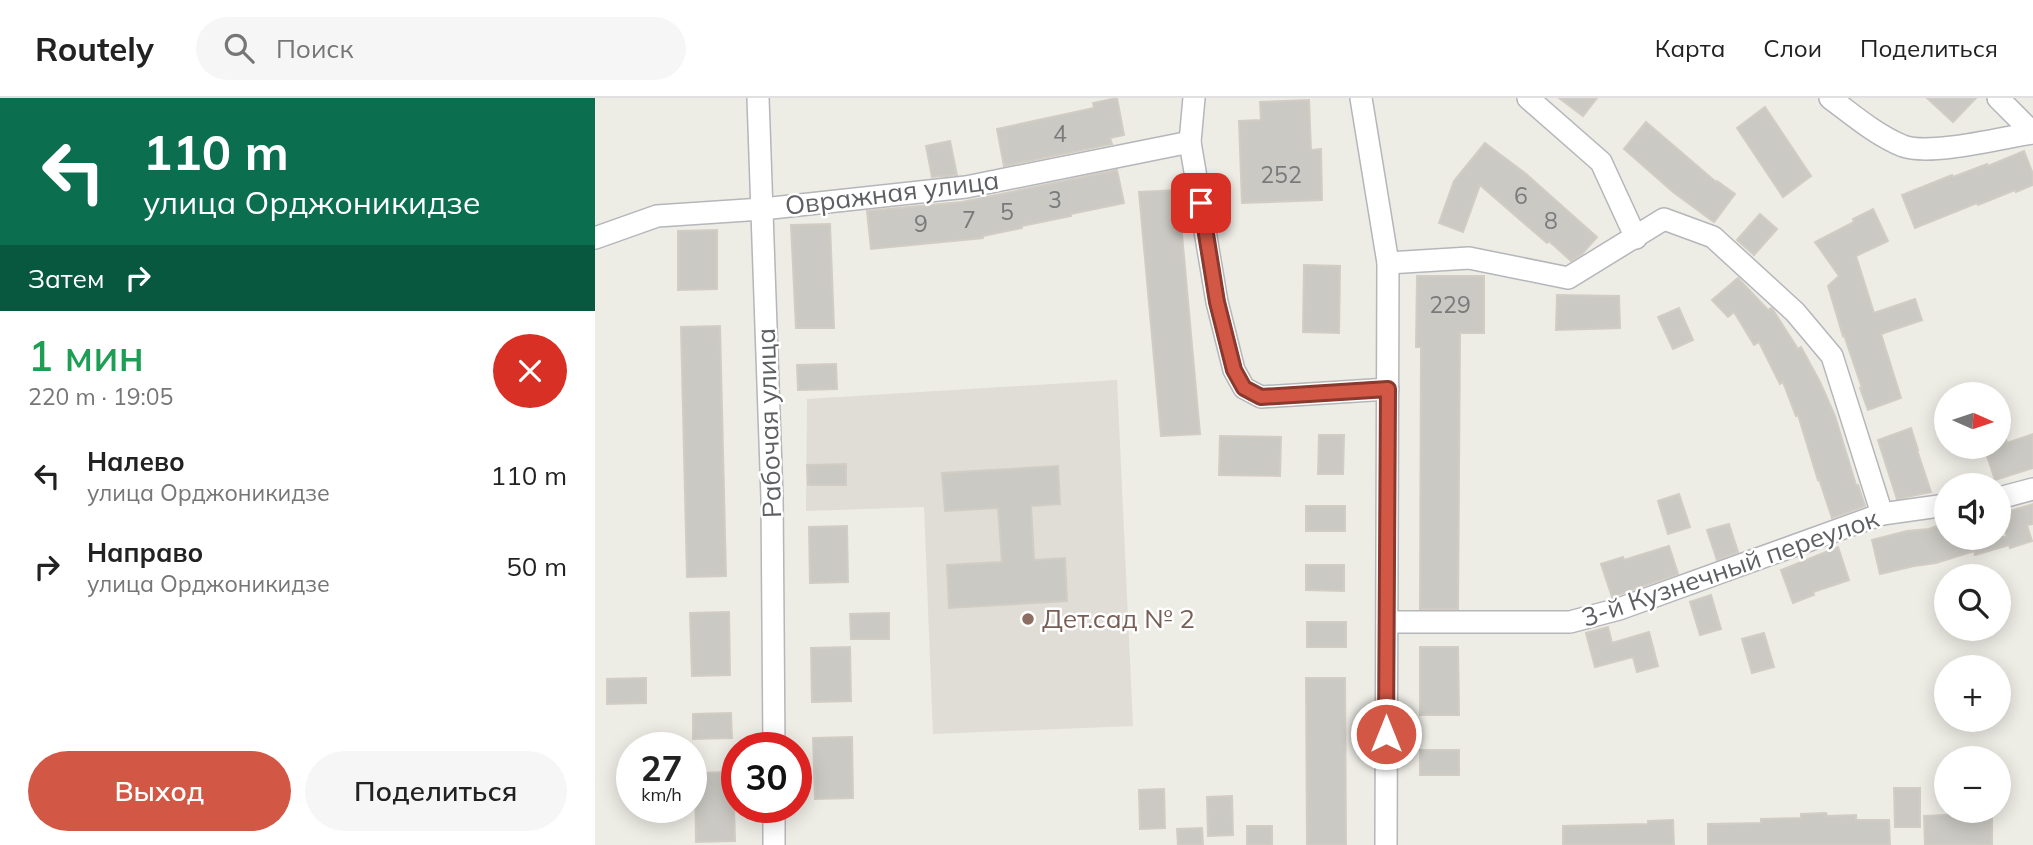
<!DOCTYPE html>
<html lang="ru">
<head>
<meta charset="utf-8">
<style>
	body { margin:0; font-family:Mulish,sans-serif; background:#f6f6f6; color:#222; height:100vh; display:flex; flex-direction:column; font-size:26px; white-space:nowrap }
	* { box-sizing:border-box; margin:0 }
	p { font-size:23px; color:#767676 }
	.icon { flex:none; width:38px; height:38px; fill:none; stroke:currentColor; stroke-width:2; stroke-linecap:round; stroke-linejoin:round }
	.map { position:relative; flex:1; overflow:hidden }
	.panel { display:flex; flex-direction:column; background:#fff; width:595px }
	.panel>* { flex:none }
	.banner { background:#0b6e4f; color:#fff; overflow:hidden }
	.needle { width:46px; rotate:93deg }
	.fabs { position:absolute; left:1339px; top:284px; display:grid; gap:14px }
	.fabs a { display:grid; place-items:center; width:77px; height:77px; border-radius:50%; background:#fff; box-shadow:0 4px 18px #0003; font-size:35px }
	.speed { position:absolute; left:21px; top:634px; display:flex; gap:14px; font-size:35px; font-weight:700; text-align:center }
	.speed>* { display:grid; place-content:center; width:91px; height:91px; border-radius:50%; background:#fff; box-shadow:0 4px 18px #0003; line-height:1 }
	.speed small { font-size:18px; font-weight:400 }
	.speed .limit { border:10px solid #d22; background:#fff; color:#111 }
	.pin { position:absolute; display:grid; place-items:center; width:60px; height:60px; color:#fff; margin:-30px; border-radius:14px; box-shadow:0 4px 10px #0006 }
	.me { position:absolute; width:77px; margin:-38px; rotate:0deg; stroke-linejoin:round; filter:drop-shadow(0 0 5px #0008) }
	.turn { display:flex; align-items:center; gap:24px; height:147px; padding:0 28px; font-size:32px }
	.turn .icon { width:91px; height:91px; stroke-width:2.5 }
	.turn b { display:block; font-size:49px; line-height:60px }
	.then { display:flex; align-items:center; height:66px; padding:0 28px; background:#0003; gap:14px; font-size:26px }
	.round { display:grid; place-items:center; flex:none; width:74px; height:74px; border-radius:37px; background:#f6f6f6 }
	.head { display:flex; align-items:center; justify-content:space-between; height:119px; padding:0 28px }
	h1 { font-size:42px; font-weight:600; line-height:52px; color:#1e9e55 }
	.primary-button { display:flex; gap:14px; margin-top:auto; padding:14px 28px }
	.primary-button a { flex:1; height:80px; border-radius:42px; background:#d35745; color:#fff; font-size:28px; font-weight:600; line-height:80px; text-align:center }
	.primary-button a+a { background:#f6f6f6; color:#222 }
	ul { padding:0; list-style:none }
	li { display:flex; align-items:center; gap:21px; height:91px; padding:0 28px }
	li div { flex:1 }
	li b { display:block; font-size:26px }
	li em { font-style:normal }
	header { display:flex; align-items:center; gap:42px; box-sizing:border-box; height:98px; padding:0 35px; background:#fff; border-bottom:2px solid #e0e0e0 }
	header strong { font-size:33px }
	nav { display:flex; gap:38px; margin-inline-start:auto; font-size:24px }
	.search { width:490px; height:63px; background:#f6f6f6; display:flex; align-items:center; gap:18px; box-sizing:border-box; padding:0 24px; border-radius:38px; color:#767676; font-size:26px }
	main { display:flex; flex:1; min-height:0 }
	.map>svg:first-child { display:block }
</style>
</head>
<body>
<header>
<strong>Routely</strong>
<div class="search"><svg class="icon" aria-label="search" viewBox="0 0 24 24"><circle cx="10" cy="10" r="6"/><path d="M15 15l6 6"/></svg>Поиск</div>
<nav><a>Карта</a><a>Слои</a><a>Поделиться</a></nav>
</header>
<main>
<section class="panel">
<div class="banner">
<div class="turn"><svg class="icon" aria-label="left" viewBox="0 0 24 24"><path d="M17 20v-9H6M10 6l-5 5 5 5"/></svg><div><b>110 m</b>улица Орджоникидзе</div></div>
<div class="then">Затем<svg class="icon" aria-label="right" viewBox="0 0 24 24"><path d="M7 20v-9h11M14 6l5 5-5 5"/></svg></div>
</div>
<div class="head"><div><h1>1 мин</h1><p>220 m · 19:05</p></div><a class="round" style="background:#d93025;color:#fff"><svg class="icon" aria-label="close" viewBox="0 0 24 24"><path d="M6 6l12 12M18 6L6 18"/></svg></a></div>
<ul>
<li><svg class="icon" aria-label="left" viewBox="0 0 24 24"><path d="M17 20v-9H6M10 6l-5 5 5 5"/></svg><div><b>Налево</b><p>улица Орджоникидзе</p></div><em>110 m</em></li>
<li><svg class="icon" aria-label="right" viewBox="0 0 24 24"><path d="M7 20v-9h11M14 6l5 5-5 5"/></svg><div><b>Направо</b><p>улица Орджоникидзе</p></div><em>50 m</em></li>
</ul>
<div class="primary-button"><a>Выход</a><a>Поделиться</a></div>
</section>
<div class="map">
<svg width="1438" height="747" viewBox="0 0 1438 747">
	<rect width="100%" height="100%" fill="#edece5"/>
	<path fill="#e0ddd6" d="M522,282L538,628L338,636L329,409L211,413L212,301Z"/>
	<g fill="#cac9c3" stroke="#d1cdc4" stroke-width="2">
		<path d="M522,0L529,37L515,40L517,46L409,68L402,31L499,10L498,5Z"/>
		<path d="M964,0H1002L988,18Z"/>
		<path d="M1332,0H1381L1358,24Z"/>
		<path d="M714,2L716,52L726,51L727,102L647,105L644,23L666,22L665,4Z"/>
		<path d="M1170,9L1216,78L1188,99L1142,30Z"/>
		<path d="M1051,24L1121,84L1122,83L1140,96L1119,124L1078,94L1029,51Z"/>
		<path d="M355,43L362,77L337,79L331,48Z"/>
		<path d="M890,45L930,75L1002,139L987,156L976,163L954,143L952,145L885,87L868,134L844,125L859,83Z"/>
		<path d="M1429,53L1438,76V87L1421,94L1420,92L1383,107L1382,105L1320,130L1307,97L1357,77L1358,79L1392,66L1393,68Z"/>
		<path d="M522,72L529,105L476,116V118L427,128V130L388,138V140L276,151L272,113L367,104Z"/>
		<path d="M583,92L605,336L566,338L544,94Z"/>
		<path d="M1278,111L1293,143L1261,158L1279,215L1320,201L1327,222L1286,236L1306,300L1273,312L1265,290H1267L1249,237L1248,238L1233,188L1244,178L1220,144L1259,124L1258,121Z"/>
		<path d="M1165,116L1182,131L1159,157L1142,142Z"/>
		<path d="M235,126L239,230H201L196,127Z"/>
		<path d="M122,132V191L83,192V133Z"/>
		<path d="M709,167L745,168L744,235L708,234Z"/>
		<path d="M822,178H889V235H865L863,511H825L826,249H821Z"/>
		<path d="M1143,180L1173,212L1176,210L1178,212L1203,251L1206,249L1225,284L1240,318L1261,387H1263L1270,408L1237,420L1224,381L1223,382L1203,317L1201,318L1188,284L1185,286L1164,244L1159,247L1139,214L1133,219L1117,202Z"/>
		<path d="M962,197L1024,198L1025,230L961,232Z"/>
		<path d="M1084,210L1098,242L1078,251L1063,219Z"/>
		<path d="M125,228L131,478L92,479L86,229Z"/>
		<path d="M241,266L242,291L203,292L202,267Z"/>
		<path d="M1316,330L1323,352H1322L1336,394L1302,401L1283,342Z"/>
		<path d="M1438,336V370L1400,382L1389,349L1404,348V344L1411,342L1412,345Z"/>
		<path d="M724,337H749L748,376H723Z"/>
		<path d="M625,338L686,339L685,378L624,377Z"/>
		<path d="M251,366V387H213L212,367Z"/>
		<path d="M463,368L465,406L436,408L439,462L470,460L472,503L354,510L352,467L407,464L403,410L350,413L347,375Z"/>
		<path d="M1084,396L1095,429L1073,436L1063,403Z"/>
		<path d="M1438,406V426L1432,427L1437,443L1415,450L1414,447L1380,457L1379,453L1341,465L1319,468L1285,476L1277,442L1312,433L1334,431L1351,425V439H1412L1405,416Z"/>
		<rect x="711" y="408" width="39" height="25"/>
		<path d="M1134,426L1143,454L1122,462L1112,432Z"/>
		<path d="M252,428L253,484L215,485L214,429Z"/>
		<path d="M1074,448L1083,476L1017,499L1006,466L1028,459L1029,462Z"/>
		<path d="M1243,449L1254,482L1218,494L1219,497L1198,505L1186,472Z"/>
		<path d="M711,467H749V493L711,492Z"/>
		<path d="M1116,497L1126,531L1105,537L1095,504Z"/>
		<path d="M134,514L135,577L97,578L95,515Z"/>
		<path d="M294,515V541H256L255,516Z"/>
		<rect x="712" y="524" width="39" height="25"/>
		<path d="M1013,529L1017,545L1054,534L1063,568L1042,574L1038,559L1000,569L991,535Z"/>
		<path d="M1169,535L1179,569L1157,575L1147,541Z"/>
		<path d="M255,549L256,603L217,604L216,550Z"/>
		<path d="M825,549H863L864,617H825Z"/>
		<path d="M51,580V605L12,606V581Z"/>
		<path d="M711,580H750L751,747H712Z"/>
		<path d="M136,615L137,640L98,641V616Z"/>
		<path d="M257,639L258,700L220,701L218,640Z"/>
		<rect x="825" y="652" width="39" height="25"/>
		<path d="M138,674L140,743L101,744L100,675Z"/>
		<path d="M1299,690H1325V729H1300Z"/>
		<path d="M569,691L570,730L545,731L544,692Z"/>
		<path d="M637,698L638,737L613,738L612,699Z"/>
		<path d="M1231,715L1232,718L1261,717V722H1294L1295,747H1113V726L1166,725V721L1206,720V716Z"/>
		<path d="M1372,716H1397V747H1330L1329,718Z"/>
		<path d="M1078,722L1079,747H968V728L1053,726V723Z"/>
		<rect x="652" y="728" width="25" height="19"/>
		<path d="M607,730L608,747H583L582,731Z"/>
	</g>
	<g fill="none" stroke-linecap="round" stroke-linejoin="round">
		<defs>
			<g id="minor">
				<path d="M163,0L177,400L179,649"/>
				<path d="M599,0L595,44L622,204L639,272L649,290L666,299L793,291"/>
				<path d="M766,0L793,165L791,747"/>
				<path d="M933,0L1006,64L1041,140"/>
				<path d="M1235,0C1258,17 1281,37 1308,48C1335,58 1406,40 1437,35"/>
				<path d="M1403,0L1438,35"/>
				<path d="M0,140L62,118L167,111L371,89L595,44"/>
				<path d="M793,165L874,160L973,180L1069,121L1118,139L1200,214L1237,258L1287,416"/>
				<path d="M1404,400L1438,391"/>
				<path d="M792,524H975L1024,511L1287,416L1351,407"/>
				<path d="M179,709V747"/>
			</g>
		</defs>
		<use href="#minor" stroke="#b5b6ba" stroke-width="24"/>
		<use href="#minor" stroke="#fff" stroke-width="21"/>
	</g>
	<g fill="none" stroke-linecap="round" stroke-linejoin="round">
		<defs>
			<path id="route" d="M606,105L622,204L639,272L649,290L666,299L793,291L791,636"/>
		</defs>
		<use href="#route" stroke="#89392d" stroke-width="18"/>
		<use href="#route" stroke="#d35745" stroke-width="12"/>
	</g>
	<circle fill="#8d6e63" stroke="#fff" stroke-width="2.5" cx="433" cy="521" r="7"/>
	<g text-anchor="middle" stroke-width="5" stroke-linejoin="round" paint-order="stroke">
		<g font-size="23" fill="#787a7b">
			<text x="465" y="44">4</text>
			<text x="686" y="85">252</text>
			<text x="926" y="106">6</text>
			<text x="460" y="110">3</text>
			<text x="412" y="122">5</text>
			<text x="374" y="130">7</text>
			<text x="956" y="131">8</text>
			<text x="326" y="134">9</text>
			<text x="855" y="215">229</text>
		</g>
		<g font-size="26" fill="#5d5f63" stroke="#fff">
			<text transform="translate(297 95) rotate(-7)" y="9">Овражная улица</text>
			<text transform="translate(174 325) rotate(-92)" y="9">Рабочая улица</text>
			<text transform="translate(1135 470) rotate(-19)" y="9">3-й Кузнечный переулок</text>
		</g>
		<g font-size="26" fill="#785e54" stroke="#fff" text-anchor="start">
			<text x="447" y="530">Дет.сад № 2</text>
		</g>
	</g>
</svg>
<div class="fabs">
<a><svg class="needle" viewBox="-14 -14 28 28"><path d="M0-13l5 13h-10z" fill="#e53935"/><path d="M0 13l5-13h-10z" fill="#767676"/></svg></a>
<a><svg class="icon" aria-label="sound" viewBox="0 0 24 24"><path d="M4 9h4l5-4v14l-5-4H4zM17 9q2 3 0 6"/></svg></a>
<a><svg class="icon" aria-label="search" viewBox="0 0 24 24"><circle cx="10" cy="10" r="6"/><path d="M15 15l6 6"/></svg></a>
<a>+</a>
<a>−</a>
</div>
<div class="speed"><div>27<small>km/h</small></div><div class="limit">30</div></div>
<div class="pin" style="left:606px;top:105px;background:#d93025"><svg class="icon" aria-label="arrive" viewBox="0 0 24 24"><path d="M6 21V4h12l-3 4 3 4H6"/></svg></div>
<svg class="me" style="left:791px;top:636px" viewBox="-20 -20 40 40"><circle r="17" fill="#d35745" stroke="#fff" stroke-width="3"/><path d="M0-11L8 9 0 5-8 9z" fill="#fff"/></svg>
</div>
</main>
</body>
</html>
